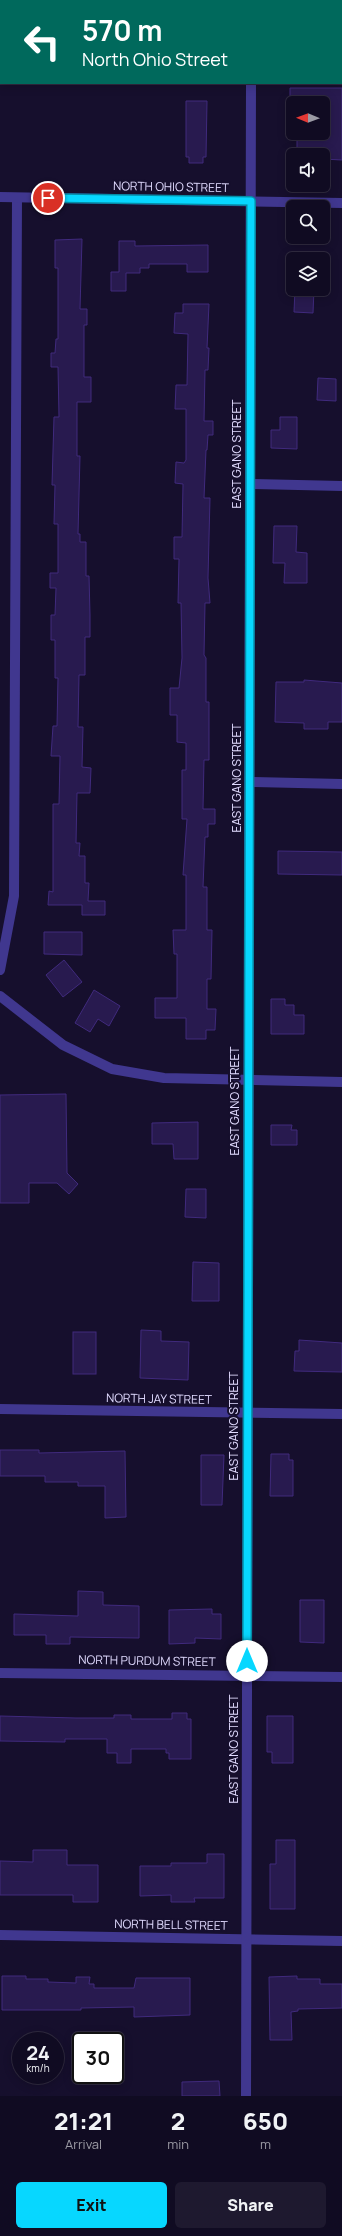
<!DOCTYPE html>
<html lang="en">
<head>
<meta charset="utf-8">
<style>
	body { margin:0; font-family:Manrope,sans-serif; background:#1e192f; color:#f1f3f6; height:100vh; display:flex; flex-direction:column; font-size:15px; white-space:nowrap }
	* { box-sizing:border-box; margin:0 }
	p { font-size:13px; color:#9c9ba5 }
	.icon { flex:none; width:22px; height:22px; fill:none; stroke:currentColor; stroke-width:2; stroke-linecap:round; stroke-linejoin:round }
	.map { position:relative; height:2096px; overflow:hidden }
	.drawer { display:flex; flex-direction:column; background:#100b22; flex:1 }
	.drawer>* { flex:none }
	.banner { position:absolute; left:0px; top:0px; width:342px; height:84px; box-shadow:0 2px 10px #0003,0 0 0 1px #302b40; background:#00695c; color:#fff; overflow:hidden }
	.needle { width:26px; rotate:271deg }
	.fabs { position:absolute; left:286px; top:96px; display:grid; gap:8px }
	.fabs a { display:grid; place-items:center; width:44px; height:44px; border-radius:6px; background:#100b22; box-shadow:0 2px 10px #0003,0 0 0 1px #302b40; font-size:20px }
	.speed { position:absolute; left:12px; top:2032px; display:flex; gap:8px; font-size:20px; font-weight:700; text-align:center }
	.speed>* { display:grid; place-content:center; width:52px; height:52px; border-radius:50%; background:#100b22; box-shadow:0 2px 10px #0003,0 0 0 1px #302b40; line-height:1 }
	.speed small { font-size:10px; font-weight:400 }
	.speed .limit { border:2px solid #111; border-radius:6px; background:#fff; color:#111 }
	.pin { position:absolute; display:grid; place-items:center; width:34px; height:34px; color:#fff; margin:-17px; border:2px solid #fff; border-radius:50%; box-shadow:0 1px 4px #0007 }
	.me { position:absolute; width:44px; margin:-22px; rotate:0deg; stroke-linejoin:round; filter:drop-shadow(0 0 3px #0008) }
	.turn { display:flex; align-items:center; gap:14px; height:84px; padding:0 16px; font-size:18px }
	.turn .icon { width:52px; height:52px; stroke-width:2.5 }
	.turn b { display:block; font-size:28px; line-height:34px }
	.eta { display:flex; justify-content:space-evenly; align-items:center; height:68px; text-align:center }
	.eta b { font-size:24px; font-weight:800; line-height:28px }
	.cta { display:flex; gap:8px; margin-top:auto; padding:8px 16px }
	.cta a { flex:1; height:46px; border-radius:6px; background:#07d7ff; color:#111; font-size:16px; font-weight:800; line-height:46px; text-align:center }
	.cta a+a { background:#1e192f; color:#f1f3f6 }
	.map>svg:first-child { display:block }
</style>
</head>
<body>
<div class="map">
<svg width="342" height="2096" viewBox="0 0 342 2096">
	<rect width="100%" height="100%" fill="#160f2d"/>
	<g fill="#281a4f" stroke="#402a7d">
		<path d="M290,88H342V160L323,159V155H297V133H323V103H290Z"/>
		<path d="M186,101H207L206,157H203V163H189V157H186Z"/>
		<path d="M82,239L80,309H87V325H84V377H91V402H77V456H80L78,534H80V542H86V576H89L90,615V637H85V675H79L78,727H83L82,767L91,768L90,793H77L76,843H80L79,856H85V883H89L88,901H105V915H82V905H48L49,891L53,892V804H59L60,756H51L53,726H57L58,678H55V640H51V615H55L56,588H50V573H58V524H54L55,485H52L54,417H59L58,367H51V353H55L56,339H58V268H55V240Z"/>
		<path d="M119,241H135V246L208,245V272H187V264H149V268H140V273H126V291H111V272H119Z"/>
		<path d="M295,289H314L313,313L294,312Z"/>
		<path d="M183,304H209L207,348H209L208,370H205L204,421H213V435H208L207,450H206L204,498H210L208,578L210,603H205L204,655L206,658V702H209V760H204L203,809H215V824H208V837H205L203,887H207V930H212L211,979H207V1009H216L215,1030H206V1039H186V1018H155V998H177V954H174L173,930H186V875H183L187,819H182V770H186V743L177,742V715H170V688H179L182,658L181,603H178L179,559H174V537H182L183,484L175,483L176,462L184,463L186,460V409H175L176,385H187L188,334L174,333L175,313H183Z"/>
		<path d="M318,378L336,379V401L317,400Z"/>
		<path d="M280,417H297V449L271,448V430H280Z"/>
		<path d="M274,526H297L296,552L307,553V583H284L285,563H273Z"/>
		<path d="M304,680L342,683V722H328V729H304V723L275,722L276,682H304Z"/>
		<path d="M278,851L342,852V875L278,874Z"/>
		<path d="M44,932H82V955L44,954Z"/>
		<path d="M64,960L82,982L63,997L46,975Z"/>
		<path d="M94,990L120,1006L109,1026L98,1019L90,1032L75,1023Z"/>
		<path d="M271,999H285V1005H294V1015H304V1034H271Z"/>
		<path d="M66,1094L67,1173L78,1184L69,1194L57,1183H29V1203H0V1095Z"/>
		<path d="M198,1122V1159H174L173,1144H152V1123Z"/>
		<path d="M271,1125H292L291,1130H297V1145H271Z"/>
		<path d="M186,1189H206V1218L185,1217Z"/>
		<path d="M193,1262L219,1263V1301H192Z"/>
		<path d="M141,1330L161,1331V1341L189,1342L188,1380L140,1378Z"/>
		<rect x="73" y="1332" width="23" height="42"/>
		<path d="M299,1340L342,1343V1372L294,1371L295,1351H299Z"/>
		<path d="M0,1450H39V1453L125,1451L126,1517L105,1518V1486H78V1482H45V1476H0Z"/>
		<path d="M271,1454H289V1460H293V1496H270Z"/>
		<path d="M201,1455H224L222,1505H201Z"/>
		<path d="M78,1591L103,1592V1605L139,1606V1638L70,1637V1644H46V1635H14V1614L78,1616Z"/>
		<path d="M300,1600H324V1643L300,1642Z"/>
		<path d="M212,1609V1614H221V1639L195,1638V1643L169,1644V1610Z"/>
		<path d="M172,1713H187V1719H191V1759H169V1753H166V1749H131V1763H117V1753H107V1739H65V1742L0,1741V1716L76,1718H114V1715H131V1719H172Z"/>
		<path d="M267,1716H293V1763H272V1752H267Z"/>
		<path d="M276,1840H295V1909H270V1864H276Z"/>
		<path d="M33,1850H67V1865H98V1902H73V1895H0V1861L33,1862Z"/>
		<path d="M207,1854H224V1898H194L195,1902H171V1895L140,1896V1866H171V1863H207Z"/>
		<path d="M2,1976H26V1979H48V1982L76,1983V1977H90L89,1984H94V1988H134L136,1978H190V2015L134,2017V2007L81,2008V2010H2Z"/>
		<path d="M297,1976V1979H320V1984H342V2008L298,2009V2011L291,2012L292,2040H270L269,1977Z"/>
		<path d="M219,2081L220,2096H182V2082Z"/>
	</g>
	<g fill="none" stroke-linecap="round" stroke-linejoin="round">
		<g stroke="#40378f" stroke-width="10">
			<path d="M251,0V1"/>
			<path d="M250,484L342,486"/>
			<path d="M251,782L342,784"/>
			<path d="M0,970L14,896L17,198"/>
			<path d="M0,996L63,1045L112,1069L164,1078L342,1082"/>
			<path d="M0,1409L342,1414"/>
			<path d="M0,1673L342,1677"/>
			<path d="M0,1935L342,1941"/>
			<path d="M246,2096L251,83"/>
		</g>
		<path stroke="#40378f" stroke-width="10" d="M0,197L342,203"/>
	</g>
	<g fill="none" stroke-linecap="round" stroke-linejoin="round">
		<defs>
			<path id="route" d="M48,198L251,201L247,1661"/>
		</defs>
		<use href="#route" stroke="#058ca6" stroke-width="10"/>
		<use href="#route" stroke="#07d7ff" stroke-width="7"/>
	</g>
	<g text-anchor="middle" stroke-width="4" stroke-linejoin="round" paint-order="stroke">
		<g font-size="12" fill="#e1dbff" stroke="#160f2d">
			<text transform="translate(171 187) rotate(1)" y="4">NORTH OHIO STREET</text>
			<text transform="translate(237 454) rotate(-90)" y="4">EAST GANO STREET</text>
			<text transform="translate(237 778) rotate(-90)" y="4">EAST GANO STREET</text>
			<text transform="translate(235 1101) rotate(-90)" y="4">EAST GANO STREET</text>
			<text transform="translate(159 1399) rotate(1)" y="4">NORTH JAY STREET</text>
			<text transform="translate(234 1426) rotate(-90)" y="4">EAST GANO STREET</text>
			<text transform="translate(147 1661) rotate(1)" y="4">NORTH PURDUM STREET</text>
			<text transform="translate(234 1749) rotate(-90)" y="4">EAST GANO STREET</text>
			<text transform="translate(171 1925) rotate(1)" y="4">NORTH BELL STREET</text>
		</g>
	</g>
</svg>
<div class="fabs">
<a><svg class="needle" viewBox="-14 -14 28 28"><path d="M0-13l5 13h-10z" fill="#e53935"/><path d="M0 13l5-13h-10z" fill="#9c9ba5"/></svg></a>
<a><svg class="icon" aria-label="sound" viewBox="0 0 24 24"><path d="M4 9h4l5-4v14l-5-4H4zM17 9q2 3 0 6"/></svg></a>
<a><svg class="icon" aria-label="search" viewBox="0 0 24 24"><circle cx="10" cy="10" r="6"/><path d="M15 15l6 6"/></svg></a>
<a><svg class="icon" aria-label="layers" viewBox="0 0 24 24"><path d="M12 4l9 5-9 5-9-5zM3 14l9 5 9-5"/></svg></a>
</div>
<div class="speed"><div>24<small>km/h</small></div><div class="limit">30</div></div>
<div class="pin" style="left:48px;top:198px;background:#d93025"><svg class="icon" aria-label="arrive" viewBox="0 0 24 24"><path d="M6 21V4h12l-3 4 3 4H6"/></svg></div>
<svg class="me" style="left:247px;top:1661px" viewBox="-20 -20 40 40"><circle r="19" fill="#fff"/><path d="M0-13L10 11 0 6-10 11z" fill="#07d7ff"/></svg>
<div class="banner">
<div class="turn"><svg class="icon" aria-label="left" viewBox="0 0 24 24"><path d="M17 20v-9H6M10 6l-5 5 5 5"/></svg><div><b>570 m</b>North Ohio Street</div></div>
</div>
</div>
<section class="drawer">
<div class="eta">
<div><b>21:21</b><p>Arrival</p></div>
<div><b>2</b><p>min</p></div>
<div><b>650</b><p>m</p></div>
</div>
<div class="cta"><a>Exit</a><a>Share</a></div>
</section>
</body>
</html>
